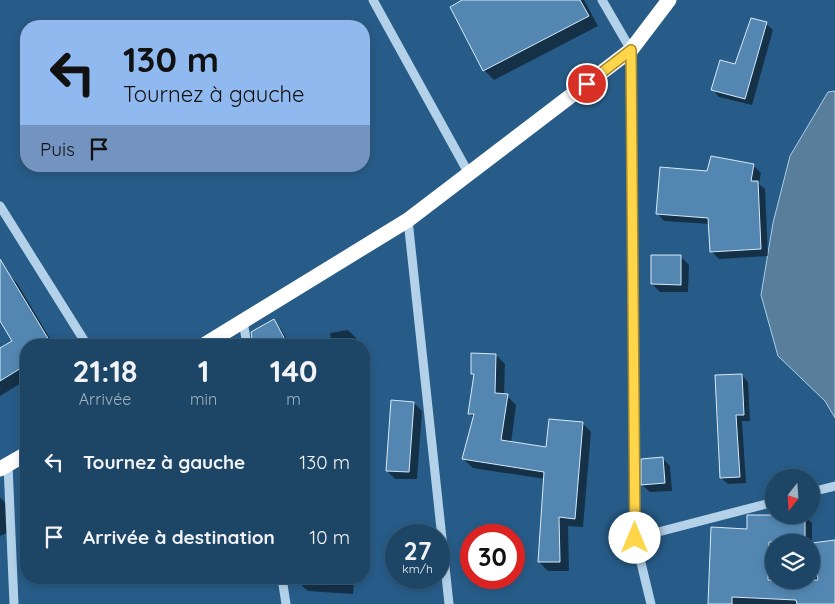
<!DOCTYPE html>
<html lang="fr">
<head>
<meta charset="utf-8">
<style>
	body { margin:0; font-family:Quicksand,sans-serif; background:#2a4f6f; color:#f1f3f6; height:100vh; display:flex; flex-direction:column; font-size:19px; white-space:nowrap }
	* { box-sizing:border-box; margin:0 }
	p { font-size:16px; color:#a0b1bf }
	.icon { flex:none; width:28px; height:28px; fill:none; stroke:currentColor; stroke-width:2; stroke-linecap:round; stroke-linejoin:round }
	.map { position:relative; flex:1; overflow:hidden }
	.drawer { position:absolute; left:20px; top:339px; width:350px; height:245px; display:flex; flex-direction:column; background:#1d4566; border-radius:20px; box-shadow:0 2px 8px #0003,0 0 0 1px #3b5d7a }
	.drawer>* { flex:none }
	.banner { position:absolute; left:20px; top:20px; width:350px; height:152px; border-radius:20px; box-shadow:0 2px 8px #0003,0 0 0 1px #3b5d7a; background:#90b9f0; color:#111; overflow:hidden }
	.needle { width:32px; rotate:197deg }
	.fabs { position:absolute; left:765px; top:469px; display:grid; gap:10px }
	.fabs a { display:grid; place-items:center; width:55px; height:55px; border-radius:50%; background:#1d4566; box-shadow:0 2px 8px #0003,0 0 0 1px #3b5d7a; font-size:25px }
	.speed { position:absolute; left:385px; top:524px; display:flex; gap:10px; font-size:25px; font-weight:700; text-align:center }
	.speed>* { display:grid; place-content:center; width:65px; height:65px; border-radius:50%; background:#1d4566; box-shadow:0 2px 8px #0003,0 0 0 1px #3b5d7a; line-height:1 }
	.speed small { font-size:12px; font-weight:400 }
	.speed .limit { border:8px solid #d22; background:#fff; color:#111 }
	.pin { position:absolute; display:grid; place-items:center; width:42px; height:42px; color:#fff; margin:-21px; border:2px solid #fff; border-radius:50%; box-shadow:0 1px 5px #0007 }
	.me { position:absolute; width:55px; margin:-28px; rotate:0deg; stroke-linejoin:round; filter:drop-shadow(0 0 4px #0008) }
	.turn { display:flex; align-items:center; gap:18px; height:105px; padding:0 20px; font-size:22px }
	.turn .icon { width:65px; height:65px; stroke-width:2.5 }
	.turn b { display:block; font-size:35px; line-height:42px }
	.then { display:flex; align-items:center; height:48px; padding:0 20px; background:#0003; gap:10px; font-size:19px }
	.eta { display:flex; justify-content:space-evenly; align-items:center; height:85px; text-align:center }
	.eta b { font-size:30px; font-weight:800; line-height:35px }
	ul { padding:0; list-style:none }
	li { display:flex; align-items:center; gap:15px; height:75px; padding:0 20px }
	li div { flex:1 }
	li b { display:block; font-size:19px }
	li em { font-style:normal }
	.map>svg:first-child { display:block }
</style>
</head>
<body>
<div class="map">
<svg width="835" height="604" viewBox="0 0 835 604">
	<rect width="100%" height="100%" fill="#275c88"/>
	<path fill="#597e9c" stroke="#a8cee9" d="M835,91V418L825,401L778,356L761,295L773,223L790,156L828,92Z"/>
	<g fill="#0007" fill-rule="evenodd">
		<path d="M465,0H584L598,26L494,80L484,70Z"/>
		<path d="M766,24L773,30L752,105L719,97L713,90L736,66Z"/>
		<path d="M754,166L761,173L759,184L765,189L768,256L719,259L711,251L710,224L664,221L657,213L708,173Z"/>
		<path d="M681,257L689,265L688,292H660L652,284Z"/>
		<path d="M7,273L17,283L54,345H26V380L0,396V350L14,341L0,319V278Z"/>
		<path d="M273,321L281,329L287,339L278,345H254Z"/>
		<path d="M348,330L356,338L357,345H324L332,344L330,333Z"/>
		<path d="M239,340L244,345H231Z"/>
		<path d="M496,355L505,364L504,395L507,396L516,405L511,443L548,448L582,423L591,432L583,527L568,526L569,571H548L539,562L545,479L473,468L463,459L474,418L469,413L475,376L472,374Z"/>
		<path d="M742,375L748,382L750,421H742L746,483L728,484L721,478Z"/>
		<path d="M414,403L422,411L417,479H395L387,471Z"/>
		<path d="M662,458L670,466L672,491L650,492L642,485Z"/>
		<path d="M0,497L7,505L12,531L0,536Z"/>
		<path d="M805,516L812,523V544L835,540V604H708L712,529L749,530ZM774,542H811V580H774Z"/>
		<path d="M179,578H238V579H197V582Z"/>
		<path d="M302,578H354L353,594L308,591L302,586Z"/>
	</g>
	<g fill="#5387b2" stroke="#d7e9f7">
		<path d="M462,0H580L589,16L483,71L450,7Z"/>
		<path d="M751,18L767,22L745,99L711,90L720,60L735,64Z"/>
		<path d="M711,156L754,164L751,181H758L761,249L710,252L708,218L656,214L660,167L707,171Z"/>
		<path d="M651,255H681V285L651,284Z"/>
		<path d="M0,259L52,345H26V365L0,381V348L12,341L0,321Z"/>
		<path d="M274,319L288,345H253L251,332Z"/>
		<path d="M471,353L496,354L495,393L508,394L501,440L546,447L549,419L583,422L575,519L559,517L560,562H538L544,472L462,459L474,414H468L474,374H471Z"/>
		<path d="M742,374L744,415H736L740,477L720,478L715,375Z"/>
		<path d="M391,400L414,402L409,472L386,471Z"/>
		<path d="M663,457L665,483L641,485V459Z"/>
		<path d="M747,515H805V542H769L768,580H818L812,543L835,540V604H797L796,600L732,597V604H708L711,527L747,529Z"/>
	</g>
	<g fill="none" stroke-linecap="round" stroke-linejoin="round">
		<g stroke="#b3d2e9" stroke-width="9">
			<path d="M373,0L469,174"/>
			<path d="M602,0L631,50L635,538L651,604"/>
			<path d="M0,206L87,345"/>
			<path d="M408,220L449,604"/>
			<path d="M243,321L247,345"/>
			<path d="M8,465L14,604"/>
			<path d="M811,492L835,486"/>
			<path d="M635,538L774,502"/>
			<path d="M282,578L286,604"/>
		</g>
		<g stroke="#fff" stroke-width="15">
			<path d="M204,345L408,220L631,50L669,0"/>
			<path d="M0,469L26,454"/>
		</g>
	</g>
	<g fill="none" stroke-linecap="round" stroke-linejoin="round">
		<defs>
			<path id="route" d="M587,84L631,50L635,538"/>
		</defs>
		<use href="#route" stroke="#a68a30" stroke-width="12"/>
		<use href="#route" stroke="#ffd54a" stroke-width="9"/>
	</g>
</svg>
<div class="fabs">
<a><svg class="needle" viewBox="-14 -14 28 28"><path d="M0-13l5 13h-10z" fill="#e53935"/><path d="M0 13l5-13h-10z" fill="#a0b1bf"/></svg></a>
<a><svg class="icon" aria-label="layers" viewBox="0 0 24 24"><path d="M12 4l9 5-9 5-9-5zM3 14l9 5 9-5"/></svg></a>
</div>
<div class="speed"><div>27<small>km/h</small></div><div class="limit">30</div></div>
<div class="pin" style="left:587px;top:84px;background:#d93025"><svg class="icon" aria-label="arrive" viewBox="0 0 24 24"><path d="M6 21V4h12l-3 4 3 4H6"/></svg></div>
<svg class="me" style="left:635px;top:538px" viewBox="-20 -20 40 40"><circle r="19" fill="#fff"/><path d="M0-13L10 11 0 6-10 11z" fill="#ffd54a"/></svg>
<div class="banner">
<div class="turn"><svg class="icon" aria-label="left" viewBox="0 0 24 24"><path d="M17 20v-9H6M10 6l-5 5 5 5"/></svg><div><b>130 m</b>Tournez à gauche</div></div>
<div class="then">Puis<svg class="icon" aria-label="arrive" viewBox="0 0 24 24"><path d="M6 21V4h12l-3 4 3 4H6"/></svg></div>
</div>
<section class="drawer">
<div class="eta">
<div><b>21:18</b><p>Arrivée</p></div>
<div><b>1</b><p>min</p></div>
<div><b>140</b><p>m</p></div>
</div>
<ul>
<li><svg class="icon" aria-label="left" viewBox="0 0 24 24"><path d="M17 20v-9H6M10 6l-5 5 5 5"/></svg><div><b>Tournez à gauche</b></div><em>130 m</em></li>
<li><svg class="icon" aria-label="arrive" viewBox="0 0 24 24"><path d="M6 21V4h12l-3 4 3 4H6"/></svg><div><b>Arrivée à destination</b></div><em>10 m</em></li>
</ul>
</section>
</div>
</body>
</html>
